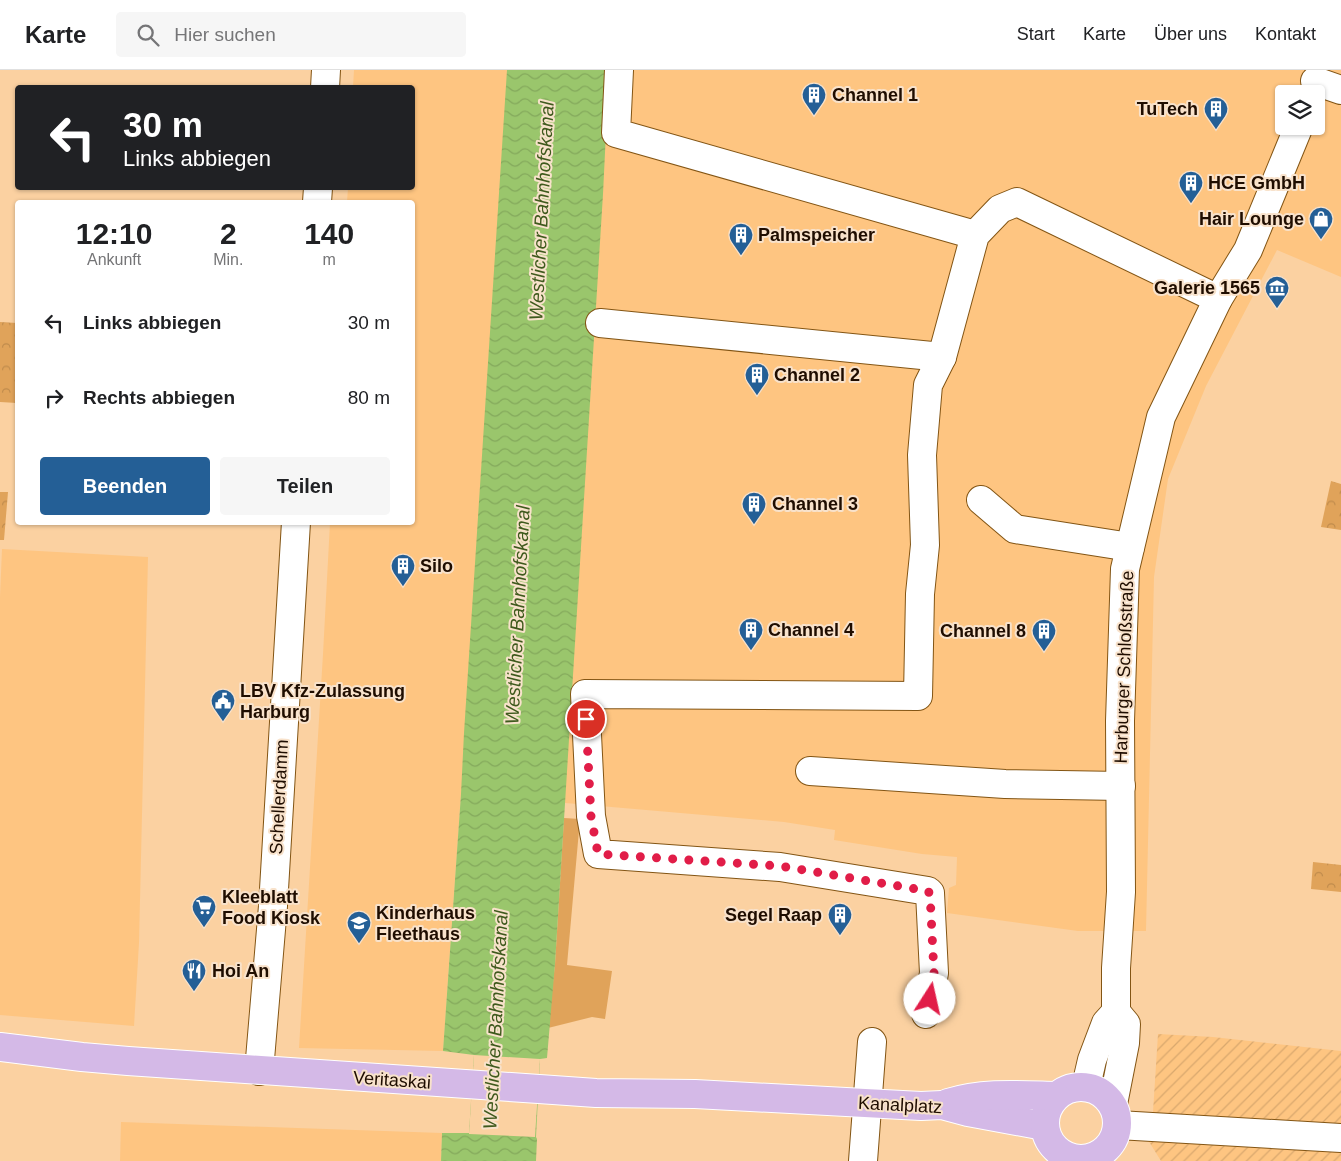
<!DOCTYPE html>
<html lang="de">
<head>
<meta charset="utf-8">
<style>
	body { margin:0; font-family:Arial,sans-serif; background:#f6f6f6; color:#202124; height:100vh; display:flex; flex-direction:column; font-size:19px; white-space:nowrap }
	* { box-sizing:border-box; margin:0 }
	p { font-size:16px; color:#757577 }
	.icon { flex:none; width:28px; height:28px; fill:none; stroke:currentColor; stroke-width:2; stroke-linecap:round; stroke-linejoin:round }
	.map { position:relative; flex:1; overflow:hidden }
	.panel { position:absolute; left:15px; top:130px; width:400px; height:325px; display:flex; flex-direction:column; background:#fff; border-radius:5px; box-shadow:0 1px 4px #0004 }
	.panel>* { flex:none }
	.guide { position:absolute; left:15px; top:15px; width:400px; height:105px; border-radius:5px; box-shadow:0 1px 4px #0004; background:#202124; color:#fff; overflow:hidden }
	.tools { position:absolute; left:1275px; top:15px; display:grid; gap:10px }
	.tools a { display:grid; place-items:center; width:50px; height:50px; border-radius:5px; background:#fff; box-shadow:0 1px 4px #0004; font-size:25px }
	.pin { position:absolute; display:grid; place-items:center; width:42px; height:42px; color:#fff; margin:-21px; border:2px solid #fff; border-radius:50%; box-shadow:0 1px 5px #0007 }
	.me { position:absolute; width:55px; margin:-28px; rotate:10deg; stroke-linejoin:round; filter:drop-shadow(0 0 4px #0008) }
	.turn { display:flex; align-items:center; gap:18px; height:105px; padding:0 25px; font-size:22px }
	.turn .icon { width:65px; height:65px; stroke-width:2.5 }
	.turn b { display:block; font-size:35px; line-height:42px }
	.eta { display:flex; justify-content:space-evenly; align-items:center; height:85px; text-align:center }
	.eta b { font-size:30px; font-weight:700; line-height:35px }
	.button { display:flex; gap:10px; margin-top:auto; padding:10px 25px }
	.button a { flex:1; height:58px; border-radius:5px; background:#245f96; color:#fff; font-size:20px; font-weight:700; line-height:58px; text-align:center }
	.button a+a { background:#f6f6f6; color:#202124 }
	ul { padding:0; list-style:none }
	li { display:flex; align-items:center; gap:15px; height:75px; padding:0 25px }
	li div { flex:1 }
	li b { display:block; font-size:19px }
	li em { font-style:normal }
	header { display:flex; align-items:center; gap:30px; box-sizing:border-box; height:70px; padding:0 25px; background:#fff; border-bottom:1px solid #e0e0e0 }
	header strong { font-size:24px }
	nav { display:flex; gap:28px; margin-inline-start:auto; font-size:18px }
	.search { width:350px; height:45px; background:#f6f6f6; display:flex; align-items:center; gap:12px; box-sizing:border-box; padding:0 18px; border-radius:5px; color:#757577; font-size:19px }
	.map>svg:first-child { display:block }
</style>
</head>
<body>
<header>
<strong>Karte</strong>
<div class="search"><svg class="icon" aria-label="search" viewBox="0 0 24 24"><circle cx="10" cy="10" r="6"/><path d="M15 15l6 6"/></svg>Hier suchen</div>
<nav><a>Start</a><a>Karte</a><a>Über uns</a><a>Kontakt</a></nav>
</header>
<div class="map">
<svg width="1341" height="1091" viewBox="0 0 1341 1091">
	<defs>
		<pattern id="industrial-furrows" width="10" height="10" patternUnits="userSpaceOnUse" patternTransform="scale(1.25)"><rect width="10" height="10" fill="#fec581"/><path d="M-1 1l2-2M0 10L10 0M9 11l2-2" fill="none" stroke="#d9a86e"/></pattern>
		<pattern id="park-crowns" width="20" height="18" patternUnits="userSpaceOnUse" patternTransform="scale(1.25)"><rect width="20" height="18" fill="#e0a35a"/><path d="M2 6a3 3 0 1 1 6 0M12 15a3 3 0 1 1 6 0" fill="none" stroke="#c08b4c"/></pattern>
		<pattern id="water-waves" width="16" height="10" patternUnits="userSpaceOnUse" patternTransform="scale(1.25)"><rect width="16" height="10" fill="#9ac66c"/><path d="M0 5q4-4 8 0t8 0" fill="none" stroke="#84a95c"/></pattern>
	</defs>
	<rect width="100%" height="100%" fill="#fbd1a1"/>
	<g fill="#fec581" fill-rule="evenodd">
		<path d="M354,0H1341V207L1277,180L1206,316L1168,409L1154,507L1146,861H1078L947,843L949,818L956,815L957,787L922,784L834,770L835,760L784,752L461,724L443,981L299,978L323,584L330,453L412,452V132H347L348,118H412V18L353,17ZM1284,24H1316V56H1284Z"/>
		<path d="M2,479L148,487L139,873L134,956L0,945V527Z"/>
		<path d="M121,1052L442,1063L441,1091H120Z"/>
	</g>
	<path fill="url(#industrial-furrows)" d="M1158,964L1213,967L1341,981V1091H1161L1148,1070L1153,1042Z"/>
	<path fill="#e0a35a" d="M564,748L580,749L567,895L612,901L605,949L592,947L548,958L555,894Z"/>
	<g fill="url(#park-crowns)">
		<path d="M0,252L17,253V333L0,332Z"/>
		<path d="M1331,411L1341,414V460L1321,457Z"/>
		<path d="M0,422H8L4,470H0Z"/>
		<path d="M1313,792L1341,795V822L1311,819Z"/>
	</g>
	<path fill="url(#water-waves)" d="M507,0H609L603,124L555,894L547,988L540,989L536,1067L537,1069L536,1091H441L442,1063H469L474,985L443,981L461,724L464,663Z"/>
	<path fill="#fbd1a1" d="M474,985L540,989L535,1067L469,1064Z"/>
	<g fill="none" stroke-linecap="round" stroke-linejoin="round">
		<defs>
			<g id="minor">
				<path d="M619,0L616,63L975,165"/>
				<path d="M1315,11L1341,20"/>
				<path d="M325,18L326,0"/>
				<path d="M317,132L318,118"/>
				<path d="M600,253L942,287"/>
				<path d="M981,430L1015,459L1130,477"/>
				<path d="M810,701L1005,714L1121,716"/>
				<path d="M926,944L934,903L930,823L928,821L780,797L598,784L591,746L585,624L918,626L920,524L925,475L922,385L928,315L942,287L975,165L1000,139L1017,132L1218,229"/>
				<path d="M259,1001L273,836L296,452"/>
				<path d="M1086,1016L1092,990L1106,953L1116,942V898L1121,822L1120,651L1125,499L1161,347L1218,229L1248,180L1299,56"/>
				<path d="M1113,1034L1125,973L1126,954L1116,942"/>
				<path d="M1118,1055L1341,1068"/>
				<path d="M863,1091L872,972"/>
			</g>
			<g id="major">
				<path d="M0,977L82,987L128,991L539,1019L596,1023L695,1024L921,1036L942,1035L968,1042L1044,1056"/>
				<circle cx="1081" cy="1053" r="36"/>
				<path d="M948,1033C984,1022 1019,1025 1056,1026"/>
			</g>
		</defs>
		<use href="#minor" stroke="#835514" stroke-width="30"/>
		<use href="#major" stroke="#fff" stroke-width="30"/>
		<use href="#minor" stroke="#fff" stroke-width="28"/>
		<use href="#major" stroke="#d4b9e7" stroke-width="28"/>
	</g>
	<g fill="none" stroke-linecap="round" stroke-linejoin="round">
		<path stroke="#e11d48" stroke-width="9" stroke-dasharray="0 16.2" d="M586,649L591,746L598,784L780,796L928,821L930,824L934,903L930,929"/>
	</g>
	<defs>
		<symbol id="building-pin" viewBox="-11 -11 22 30"><path d="M0 17L-7.5 6A9.5 9.5 0 1 1 7.5 6Z" fill="#245f96" stroke="#f8e2cb"/><path d="M-4-6H4V6H1V3H-1V6H-4ZM-2.5-4.3h1.7v1.8h-1.7ZM.8-4.3h1.7v1.8H.8ZM-2.5-1h1.7V.8h-1.7ZM.8-1h1.7V.8H.8Z" fill="#fff"/></symbol>
		<symbol id="shop-pin" viewBox="-11 -11 22 30"><path d="M0 17L-7.5 6A9.5 9.5 0 1 1 7.5 6Z" fill="#245f96" stroke="#f8e2cb"/><path d="M-5-2.5h2.3a2.7 3.5 0 0 1 5.4 0H5L5.5 6h-11ZM-1.5-2.5h3a1.5 2.3 0 0 0-3 0Z" fill="#fff"/></symbol>
		<symbol id="museum-pin" viewBox="-11 -11 22 30"><path d="M0 17L-7.5 6A9.5 9.5 0 1 1 7.5 6Z" fill="#245f96" stroke="#f8e2cb"/><path d="M0-6L6-3V-2H-6V-3ZM-5-1h2V3h-2ZM-1-1h2V3h-2ZM3-1h2V3H3ZM-6 4H6V6H-6Z" fill="#fff"/></symbol>
		<symbol id="civic-pin" viewBox="-11 -11 22 30"><path d="M0 17L-7.5 6A9.5 9.5 0 1 1 7.5 6Z" fill="#245f96" stroke="#f8e2cb"/><path d="M-.6-6.5H3V-4.5H.6V-3L4-1V1h2V6H-6V1h2V-1L-.6-3ZM-1.2 2.5V6h2.4V2.5Z" fill="#fff"/></symbol>
		<symbol id="supermarket-pin" viewBox="-11 -11 22 30"><path d="M0 17L-7.5 6A9.5 9.5 0 1 1 7.5 6Z" fill="#245f96" stroke="#f8e2cb"/><path d="M-6-5.5h2.5l.6 2H6L4.5 2H-2.5L-4.4-4H-6ZM-1.5 3.2a1.3 1.3 0 1 0 .1 0ZM3 3.2a1.3 1.3 0 1 0 .1 0Z" fill="#fff"/></symbol>
		<symbol id="school-pin" viewBox="-11 -11 22 30"><path d="M0 17L-7.5 6A9.5 9.5 0 1 1 7.5 6Z" fill="#245f96" stroke="#f8e2cb"/><path d="M0-5L7-2L0 1L-7-2ZM-4 1L0 2.5L4 1V4Q0 6-4 4Z" fill="#fff"/></symbol>
		<symbol id="restaurant-pin" viewBox="-11 -11 22 30"><path d="M0 17L-7.5 6A9.5 9.5 0 1 1 7.5 6Z" fill="#245f96" stroke="#f8e2cb"/><path d="M-5-6h1v4h1v-4h1v4h1v-4h1v5L-1.5 .5V6h-2V.5L-5-1ZM5-6V6H3V1.5H1.5Q1.5-4 5-6Z" fill="#fff"/></symbol>
	</defs>
	<g fill-rule="evenodd">
		<use href="#building-pin" x="800" y="11" width="28" height="38"/>
		<use href="#building-pin" x="1202" y="25" width="28" height="38"/>
		<use href="#building-pin" x="1177" y="99" width="28" height="38"/>
		<use href="#shop-pin" x="1307" y="135" width="28" height="38"/>
		<use href="#building-pin" x="727" y="151" width="28" height="38"/>
		<use href="#museum-pin" x="1263" y="204" width="28" height="38"/>
		<use href="#building-pin" x="743" y="291" width="28" height="38"/>
		<use href="#building-pin" x="740" y="420" width="28" height="38"/>
		<use href="#building-pin" x="389" y="482" width="28" height="38"/>
		<use href="#building-pin" x="737" y="546" width="28" height="38"/>
		<use href="#building-pin" x="1030" y="547" width="28" height="38"/>
		<use href="#civic-pin" x="209" y="617" width="28" height="38"/>
		<use href="#supermarket-pin" x="190" y="823" width="28" height="38"/>
		<use href="#building-pin" x="826" y="831" width="28" height="38"/>
		<use href="#school-pin" x="345" y="839" width="28" height="38"/>
		<use href="#restaurant-pin" x="180" y="887" width="28" height="38"/>
	</g>
	<g text-anchor="middle" stroke-width="4" stroke-linejoin="round" paint-order="stroke">
		<g font-size="18" font-weight="bold" fill="#1f0d00" stroke="#f8e2cb" text-anchor="start">
			<text x="832" y="31">Channel 1</text>
			<text x="1198" y="45" text-anchor="end">TuTech</text>
			<text x="1208" y="119">HCE GmbH</text>
			<text x="1304" y="155" text-anchor="end">Hair Lounge</text>
			<text x="758" y="171">Palmspeicher</text>
			<text x="1260" y="224" text-anchor="end">Galerie 1565</text>
			<text x="774" y="311">Channel 2</text>
			<text x="772" y="440">Channel 3</text>
			<text x="420" y="502">Silo</text>
			<text x="768" y="566">Channel 4</text>
			<text x="1026" y="567" text-anchor="end">Channel 8</text>
			<text x="240" y="627">LBV Kfz-Zulassung<tspan x="240" dy="21">Harburg</tspan></text>
			<text x="222" y="833">Kleeblatt<tspan x="222" dy="21">Food Kiosk</tspan></text>
			<text x="376" y="849">Kinderhaus<tspan x="376" dy="21">Fleethaus</tspan></text>
			<text x="822" y="851" text-anchor="end">Segel Raap</text>
			<text x="212" y="907">Hoi An</text>
		</g>
		<g font-size="18" fill="#1f0d00" stroke="#f8e2cb">
			<text transform="translate(1124 597) rotate(-88)" y="6">Harburger Schloßstraße</text>
			<text transform="translate(279 727) rotate(-87)" y="6">Schellerdamm</text>
			<text transform="translate(392 1010) rotate(4)" y="6">Veritaskai</text>
			<text transform="translate(900 1035) rotate(3)" y="6">Kanalplatz</text>
		</g>
		<g font-size="19" font-style="italic" fill="#3f5a1d" stroke="#f8e2cb">
			<text transform="translate(541 141) rotate(-87)" y="7">Westlicher Bahnhofskanal</text>
			<text transform="translate(517 545) rotate(-87)" y="7">Westlicher Bahnhofskanal</text>
			<text transform="translate(495 950) rotate(-87)" y="7">Westlicher Bahnhofskanal</text>
		</g>
	</g>
</svg>
<div class="tools">
<a><svg class="icon" aria-label="layers" viewBox="0 0 24 24"><path d="M12 4l9 5-9 5-9-5zM3 14l9 5 9-5"/></svg></a>
</div>
<div class="pin" style="left:586px;top:649px;background:#d93025"><svg class="icon" aria-label="arrive" viewBox="0 0 24 24"><path d="M6 21V4h12l-3 4 3 4H6"/></svg></div>
<svg class="me" style="left:930px;top:929px" viewBox="-20 -20 40 40"><circle r="19" fill="#fff"/><path d="M0-13L10 11 0 6-10 11z" fill="#e11d48"/></svg>
<div class="guide">
<div class="turn"><svg class="icon" aria-label="left" viewBox="0 0 24 24"><path d="M17 20v-9H6M10 6l-5 5 5 5"/></svg><div><b>30 m</b>Links abbiegen</div></div>
</div>
<section class="panel">
<div class="eta">
<div><b>12:10</b><p>Ankunft</p></div>
<div><b>2</b><p>Min.</p></div>
<div><b>140</b><p>m</p></div>
</div>
<ul>
<li><svg class="icon" aria-label="left" viewBox="0 0 24 24"><path d="M17 20v-9H6M10 6l-5 5 5 5"/></svg><div><b>Links abbiegen</b></div><em>30 m</em></li>
<li><svg class="icon" aria-label="right" viewBox="0 0 24 24"><path d="M7 20v-9h11M14 6l5 5-5 5"/></svg><div><b>Rechts abbiegen</b></div><em>80 m</em></li>
</ul>
<div class="button"><a>Beenden</a><a>Teilen</a></div>
</section>
</div>
</body>
</html>
